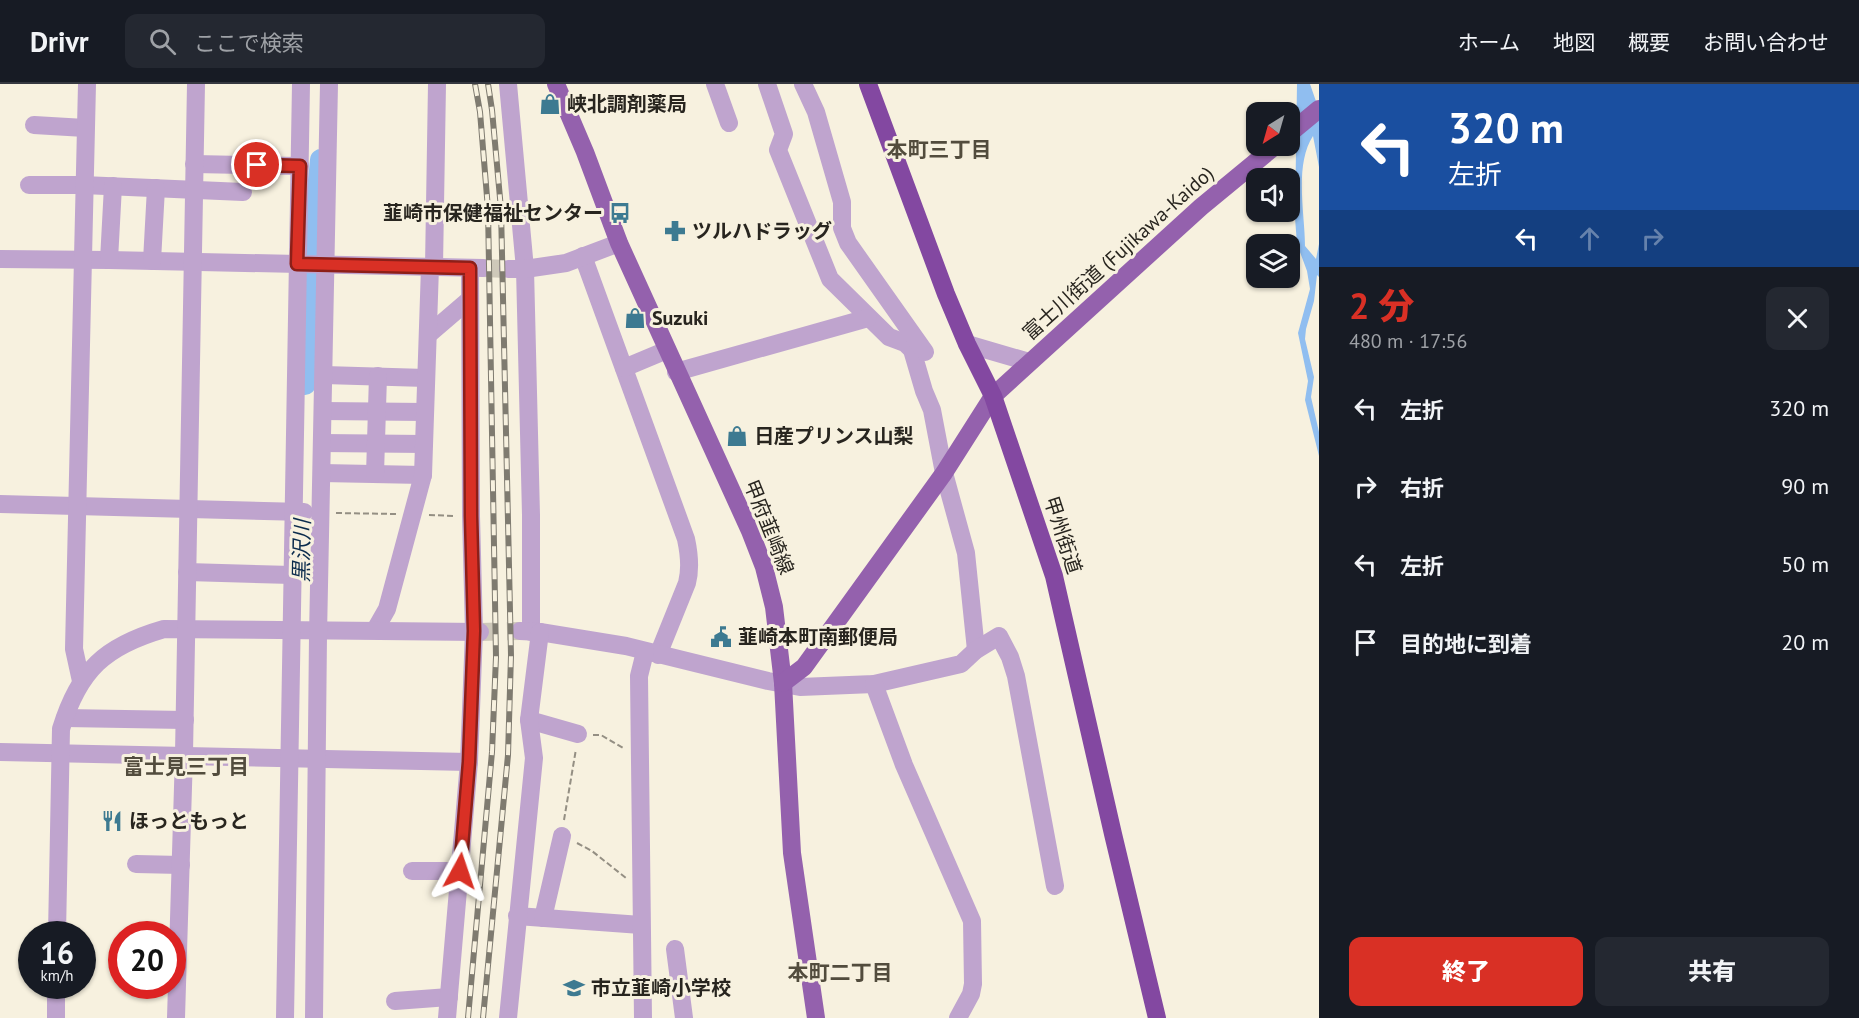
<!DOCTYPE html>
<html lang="ja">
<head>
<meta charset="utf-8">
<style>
	body { margin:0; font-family:"PT Sans","Noto Sans JP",sans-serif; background:#242831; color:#f1f3f6; height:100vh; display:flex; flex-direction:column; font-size:22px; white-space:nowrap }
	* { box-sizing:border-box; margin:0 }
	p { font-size:20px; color:#9ea1a6 }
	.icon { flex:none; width:33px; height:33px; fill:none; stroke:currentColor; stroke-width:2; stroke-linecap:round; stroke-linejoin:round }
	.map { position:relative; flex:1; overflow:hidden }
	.sheet { display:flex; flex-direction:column; background:#171b24; width:540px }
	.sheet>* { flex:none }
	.hud { background:#1a4fa0; color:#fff; overflow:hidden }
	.needle { width:39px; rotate:217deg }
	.tools { position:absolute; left:1246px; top:18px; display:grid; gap:12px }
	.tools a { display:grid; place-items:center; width:54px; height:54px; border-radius:12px; background:#171b24; box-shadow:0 2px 4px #0004; font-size:30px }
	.speed { position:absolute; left:18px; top:837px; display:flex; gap:12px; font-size:30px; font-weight:700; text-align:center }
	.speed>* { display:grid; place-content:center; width:78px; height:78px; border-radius:50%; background:#171b24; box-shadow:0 2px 4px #0004; line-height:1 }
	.speed small { font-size:15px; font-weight:400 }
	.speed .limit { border:9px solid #d22; background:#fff; color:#111 }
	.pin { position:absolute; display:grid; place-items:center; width:51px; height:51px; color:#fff; margin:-26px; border:3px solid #fff; border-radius:50%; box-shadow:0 2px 6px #0007 }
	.me { position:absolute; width:66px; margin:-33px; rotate:5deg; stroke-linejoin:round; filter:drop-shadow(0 0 4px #0008) }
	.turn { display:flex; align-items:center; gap:21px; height:126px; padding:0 30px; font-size:27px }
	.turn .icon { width:78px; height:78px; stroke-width:2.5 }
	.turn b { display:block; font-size:42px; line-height:51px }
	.lanes { display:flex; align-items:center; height:57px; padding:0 30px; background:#0003; justify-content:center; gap:30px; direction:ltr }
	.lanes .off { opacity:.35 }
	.round { display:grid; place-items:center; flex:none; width:63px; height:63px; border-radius:12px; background:#242831 }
	.overview { display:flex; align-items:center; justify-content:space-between; height:102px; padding:0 30px }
	h1 { font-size:36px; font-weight:800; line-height:45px; color:#d93025 }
	.cta { display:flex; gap:12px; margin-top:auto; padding:12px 30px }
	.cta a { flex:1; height:69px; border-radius:12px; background:#d93025; color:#fff; font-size:24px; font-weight:800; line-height:69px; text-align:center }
	.cta a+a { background:#242831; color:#f1f3f6 }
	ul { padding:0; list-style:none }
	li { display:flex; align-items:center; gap:18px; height:78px; padding:0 30px }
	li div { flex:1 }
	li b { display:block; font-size:22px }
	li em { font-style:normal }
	header { display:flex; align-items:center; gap:36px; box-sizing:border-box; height:84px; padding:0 30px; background:#171b24; border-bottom:2px solid #363941 }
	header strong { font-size:28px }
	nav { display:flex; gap:33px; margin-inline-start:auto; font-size:21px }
	.search { width:420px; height:54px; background:#242831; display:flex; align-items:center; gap:15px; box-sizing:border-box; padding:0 21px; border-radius:12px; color:#9ea1a6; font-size:22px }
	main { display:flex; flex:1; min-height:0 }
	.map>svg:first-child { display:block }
</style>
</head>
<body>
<header>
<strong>Drivr</strong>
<div class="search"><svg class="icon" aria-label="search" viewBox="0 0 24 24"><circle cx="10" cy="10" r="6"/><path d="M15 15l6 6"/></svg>ここで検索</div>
<nav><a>ホーム</a><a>地図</a><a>概要</a><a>お問い合わせ</a></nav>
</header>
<main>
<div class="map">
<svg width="1319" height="934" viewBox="0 0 1319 934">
	<rect width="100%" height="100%" fill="#f7f1df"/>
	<path fill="#90bef0" d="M1297,0H1310L1319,26V83L1313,52C1294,81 1305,130 1305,162L1316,175L1319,160V193L1317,191L1314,217L1306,245L1305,255L1314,293L1311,313L1319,348V372L1305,316L1308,297L1298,249L1310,205L1307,187L1297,160L1295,134Z"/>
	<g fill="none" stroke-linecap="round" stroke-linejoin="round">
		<path stroke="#90bef0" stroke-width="22" d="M305,300L310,149L318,106L321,76"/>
		<g stroke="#cec8b9" stroke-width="18" stroke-dasharray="18 9" stroke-linecap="butt">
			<path d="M483,184L508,185"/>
			<path d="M480,548L520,547"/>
		</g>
		<g stroke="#948f83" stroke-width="2" stroke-dasharray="6 3" stroke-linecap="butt">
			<path d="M336,429L396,430"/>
			<path d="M429,431L456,432"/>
			<path d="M593,651H601L625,665"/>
			<path d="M564,736L576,665"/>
			<path d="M577,759L592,767L626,794"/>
		</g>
		<g stroke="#bfa4ce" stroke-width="18">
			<path d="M508,0L525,185L531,431V548"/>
			<path d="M715,0L729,39"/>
			<path d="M767,0L784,50L778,66L830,195L889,253L905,259L912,266L924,307L932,326L944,389L966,469L976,566"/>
			<path d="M803,0L816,28L842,118V144L848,159L925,268"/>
			<path d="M34,41L85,44"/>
			<path d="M194,80L300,82"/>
			<path d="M29,101H83L243,108"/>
			<path d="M583,172L686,455C689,469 691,484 687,499L658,571"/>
			<path d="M0,175L109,176L483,184"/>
			<path d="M109,176L113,102"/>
			<path d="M152,177L156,104"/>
			<path d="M434,183L437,0"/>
			<path d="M508,185H525L566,179L619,159"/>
			<path d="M428,251L470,215"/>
			<path d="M967,260L1029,278"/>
			<path d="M624,284L667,266"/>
			<path d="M676,288L868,234"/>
			<path d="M324,291L426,294"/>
			<path d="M323,327L425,328"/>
			<path d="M322,359L424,360"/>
			<path d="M322,389L423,391"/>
			<path d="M375,390L378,292"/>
			<path d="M0,420L304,428"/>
			<path d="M187,488L292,491"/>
			<path d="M375,546L387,525L423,391L430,183"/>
			<path d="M520,547L540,548L626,562L768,597L800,603L874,600L961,580L976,566L999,552L1010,573L1016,592L1055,802"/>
			<path d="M81,597L74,565L87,0"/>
			<path d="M874,600L904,681L972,837L973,900L971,910L958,934"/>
			<path d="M65,634L185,636"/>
			<path d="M529,636L578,650"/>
			<path d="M0,668L469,678"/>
			<path d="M136,780L181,781"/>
			<path d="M412,787H460"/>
			<path d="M517,832L641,841"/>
			<path d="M543,834L562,752"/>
			<path d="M57,850L61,645C79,586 105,562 164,545L480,548"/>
			<path d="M675,865L684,934"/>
			<path d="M395,917L449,913"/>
			<path d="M56,934V902"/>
			<path d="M176,934L184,670L196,0"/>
			<path d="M285,934L301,0"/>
			<path d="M314,934L318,552L329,0"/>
			<path d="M447,934L469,678L474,547L471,432L470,184"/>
			<path d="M508,934L534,674L529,636L540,548"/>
			<path d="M643,934L639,592L645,568"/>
		</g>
		<g stroke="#9461ad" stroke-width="18">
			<path d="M556,0L585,68L619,159L750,447L764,483L774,523L783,599L792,769L816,934"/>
			<path d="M1290,49L1319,25"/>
			<path d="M783,599L804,583L944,389L993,312L1201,123L1275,62"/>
		</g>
		<path stroke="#8348a1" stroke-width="18" d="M868,0L946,210L967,260L993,312L1054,492L1113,750L1157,934"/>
		<defs>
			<g id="rail">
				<path d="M468,934L492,668L496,573L488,125L480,28L475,0"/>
				<path d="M483,934L508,671L511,571L501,125L492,26L488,0"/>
			</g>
		</defs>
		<use href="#rail" stroke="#7f7b70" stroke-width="6"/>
		<use href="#rail" stroke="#f7f1df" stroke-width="4" stroke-dasharray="11" stroke-linecap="butt"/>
	</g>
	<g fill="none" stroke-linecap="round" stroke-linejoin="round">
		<defs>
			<path id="route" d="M257,81L300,82L297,180L470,184L471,432L474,547L469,678L460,787"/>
		</defs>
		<use href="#route" stroke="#8d1f18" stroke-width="15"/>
		<use href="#route" stroke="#d93025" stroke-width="10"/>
	</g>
	<defs>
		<symbol id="shop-bare" viewBox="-9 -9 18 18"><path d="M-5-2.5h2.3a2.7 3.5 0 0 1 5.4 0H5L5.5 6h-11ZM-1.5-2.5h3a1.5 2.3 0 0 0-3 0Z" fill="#3d7a91" stroke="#f7f1df" stroke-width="2.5" paint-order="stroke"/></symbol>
		<symbol id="bus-bare" viewBox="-9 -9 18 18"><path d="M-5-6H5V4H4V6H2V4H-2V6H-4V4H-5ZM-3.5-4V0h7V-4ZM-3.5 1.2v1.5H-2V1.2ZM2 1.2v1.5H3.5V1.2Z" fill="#3d7a91" stroke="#f7f1df" stroke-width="2.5" paint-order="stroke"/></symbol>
		<symbol id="pharmacy-bare" viewBox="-9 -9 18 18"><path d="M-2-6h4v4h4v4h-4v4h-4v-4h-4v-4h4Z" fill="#3d7a91" stroke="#f7f1df" stroke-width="2.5" paint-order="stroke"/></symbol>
		<symbol id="civic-bare" viewBox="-9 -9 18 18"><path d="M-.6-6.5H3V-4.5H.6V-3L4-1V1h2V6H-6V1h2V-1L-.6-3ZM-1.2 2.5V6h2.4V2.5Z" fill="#3d7a91" stroke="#f7f1df" stroke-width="2.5" paint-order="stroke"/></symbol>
		<symbol id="restaurant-bare" viewBox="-9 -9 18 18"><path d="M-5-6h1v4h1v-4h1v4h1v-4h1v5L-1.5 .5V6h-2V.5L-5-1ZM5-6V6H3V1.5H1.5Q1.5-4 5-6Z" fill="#3d7a91" stroke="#f7f1df" stroke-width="2.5" paint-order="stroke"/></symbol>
		<symbol id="school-bare" viewBox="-9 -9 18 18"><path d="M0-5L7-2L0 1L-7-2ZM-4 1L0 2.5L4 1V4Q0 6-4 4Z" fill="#3d7a91" stroke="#f7f1df" stroke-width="2.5" paint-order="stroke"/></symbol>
	</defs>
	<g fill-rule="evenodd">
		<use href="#shop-bare" x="535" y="5" width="30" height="30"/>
		<use href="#bus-bare" x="605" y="114" width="30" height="30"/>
		<use href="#pharmacy-bare" x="660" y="132" width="30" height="30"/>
		<use href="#shop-bare" x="620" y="219" width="30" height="30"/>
		<use href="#shop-bare" x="722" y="337" width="30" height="30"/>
		<use href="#civic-bare" x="706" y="538" width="30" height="30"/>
		<use href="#restaurant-bare" x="97" y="722" width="30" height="30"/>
		<use href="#school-bare" x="559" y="889" width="30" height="30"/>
	</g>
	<g text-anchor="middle" stroke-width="6" stroke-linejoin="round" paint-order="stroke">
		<g font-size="20" font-weight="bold" fill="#28251f" stroke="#f7f1df" text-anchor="start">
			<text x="567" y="27">峡北調剤薬局</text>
			<text x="603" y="136" text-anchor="end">韮崎市保健福祉センター</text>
			<text x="692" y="154">ツルハドラッグ</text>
			<text x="652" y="241">Suzuki</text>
			<text x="754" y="359">日産プリンス山梨</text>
			<text x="738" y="560">韮崎本町南郵便局</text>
			<text x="129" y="744">ほっともっと</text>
			<text x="591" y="911">市立韮崎小学校</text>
		</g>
		<g font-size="20" fill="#28251f" stroke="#f7f1df">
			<text transform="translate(1118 169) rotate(-42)" y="7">富士川街道 (Fujikawa-Kaido)</text>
			<text transform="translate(769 443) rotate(68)" y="7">甲府韮崎線</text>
			<text transform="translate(1063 451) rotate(72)" y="7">甲州街道</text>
		</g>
		<g font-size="21" font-weight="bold" fill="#524c3d" stroke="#f7f1df">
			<text x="939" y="73">本町三丁目</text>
			<text x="186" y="690">富士見三丁目</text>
			<text x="840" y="896">本町二丁目</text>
		</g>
		<g font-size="21" font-style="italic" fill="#0a2b4c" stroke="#f7f1df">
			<text transform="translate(302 467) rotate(-89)" y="7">黒沢川</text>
		</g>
	</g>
</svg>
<div class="tools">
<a><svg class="needle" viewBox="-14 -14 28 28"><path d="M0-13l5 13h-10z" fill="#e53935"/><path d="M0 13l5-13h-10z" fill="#9ea1a6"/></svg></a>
<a><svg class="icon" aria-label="sound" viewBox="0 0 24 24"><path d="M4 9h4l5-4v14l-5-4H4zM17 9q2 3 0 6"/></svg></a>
<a><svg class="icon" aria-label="layers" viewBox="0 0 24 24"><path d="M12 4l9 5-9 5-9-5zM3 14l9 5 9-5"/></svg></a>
</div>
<div class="speed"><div>16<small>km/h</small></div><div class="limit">20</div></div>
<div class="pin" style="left:257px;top:81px;background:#d93025"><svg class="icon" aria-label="arrive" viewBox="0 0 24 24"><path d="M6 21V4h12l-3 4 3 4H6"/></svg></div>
<svg class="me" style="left:460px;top:787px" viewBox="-20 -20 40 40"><path d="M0-17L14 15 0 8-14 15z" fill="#d93025" stroke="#fff" stroke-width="4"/></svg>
</div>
<section class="sheet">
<div class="hud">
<div class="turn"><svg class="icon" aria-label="left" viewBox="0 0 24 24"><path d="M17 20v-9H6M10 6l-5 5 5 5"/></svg><div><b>320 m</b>左折</div></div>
<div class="lanes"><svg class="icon" aria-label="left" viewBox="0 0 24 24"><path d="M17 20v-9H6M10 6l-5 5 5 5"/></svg><svg class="icon off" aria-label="ahead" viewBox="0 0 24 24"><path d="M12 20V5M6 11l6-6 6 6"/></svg><svg class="icon off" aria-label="right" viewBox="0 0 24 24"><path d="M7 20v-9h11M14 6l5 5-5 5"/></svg></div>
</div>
<div class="overview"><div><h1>2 分</h1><p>480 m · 17:56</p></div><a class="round"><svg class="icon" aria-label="close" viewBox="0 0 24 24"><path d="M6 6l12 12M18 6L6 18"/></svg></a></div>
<ul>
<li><svg class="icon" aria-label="left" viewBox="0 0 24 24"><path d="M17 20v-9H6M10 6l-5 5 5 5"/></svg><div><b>左折</b></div><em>320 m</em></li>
<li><svg class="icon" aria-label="right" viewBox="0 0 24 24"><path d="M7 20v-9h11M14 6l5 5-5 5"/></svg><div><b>右折</b></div><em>90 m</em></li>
<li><svg class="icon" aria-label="left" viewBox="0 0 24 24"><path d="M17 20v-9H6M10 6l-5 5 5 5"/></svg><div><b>左折</b></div><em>50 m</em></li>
<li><svg class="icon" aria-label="arrive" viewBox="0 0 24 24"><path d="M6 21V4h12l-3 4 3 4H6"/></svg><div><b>目的地に到着</b></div><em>20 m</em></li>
</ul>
<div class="cta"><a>終了</a><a>共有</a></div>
</section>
</main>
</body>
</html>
